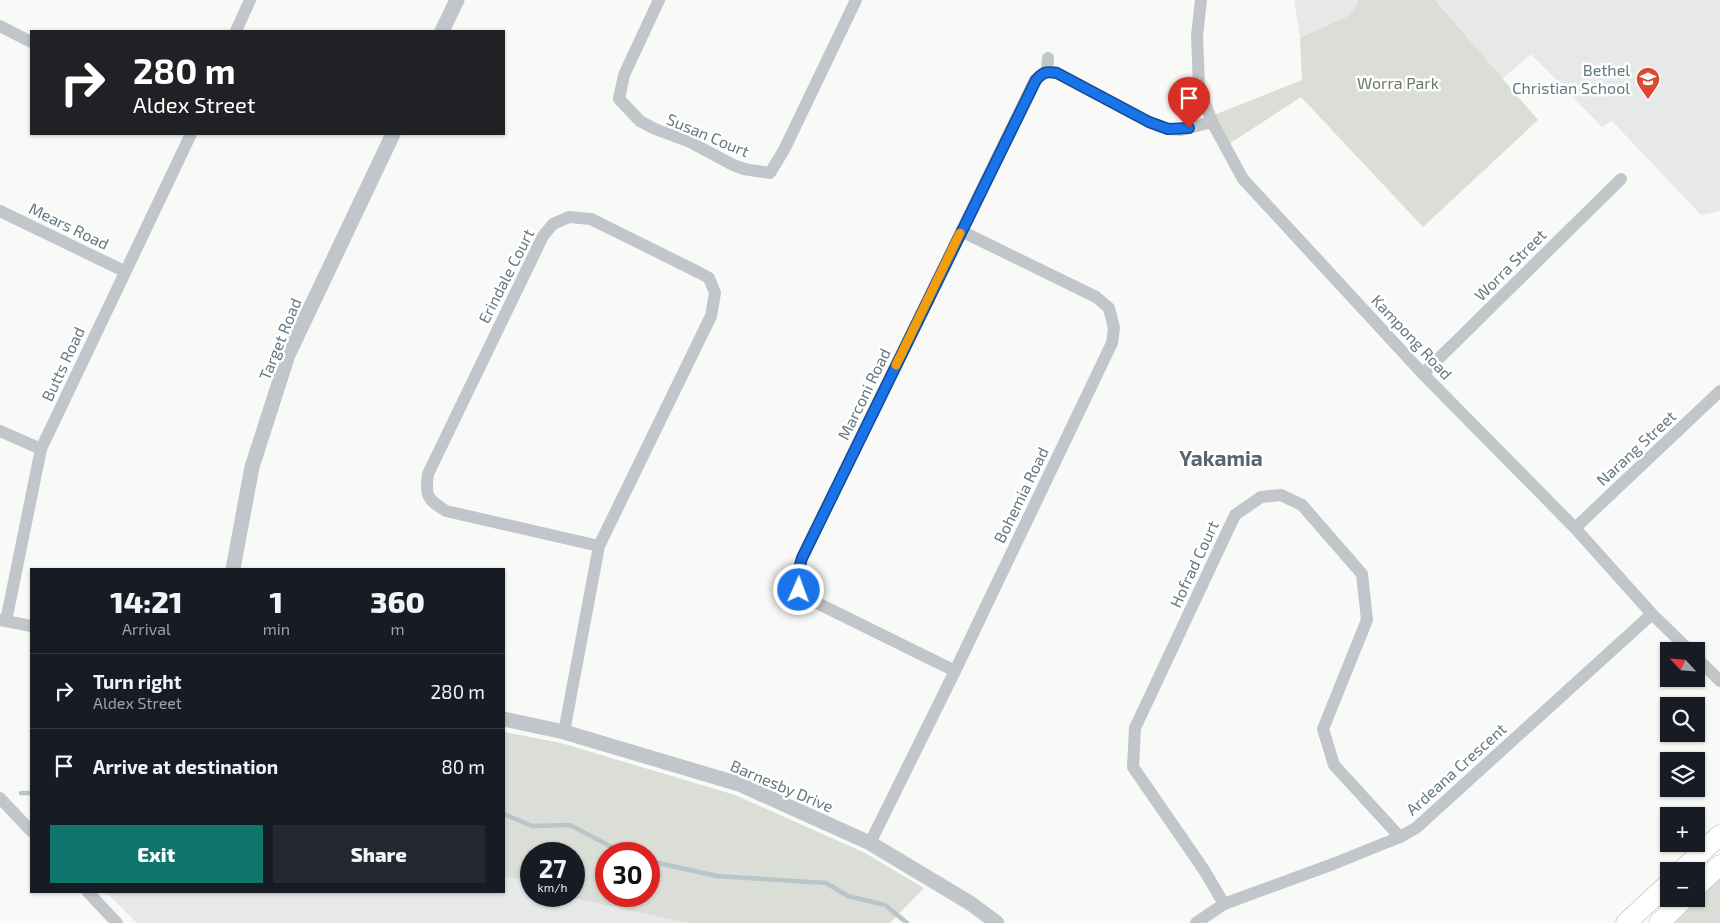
<!DOCTYPE html>
<html lang="en">
<head>
<meta charset="utf-8">
<style>
	body { margin:0; font-family:"Exo 2",sans-serif; background:#242831; color:#f1f3f6; height:100vh; display:flex; flex-direction:column; font-size:19px; white-space:nowrap }
	* { box-sizing:border-box; margin:0 }
	p { font-size:16px; color:#9ea1a6 }
	.icon { flex:none; width:28px; height:28px; fill:none; stroke:currentColor; stroke-width:2; stroke-linecap:round; stroke-linejoin:round }
	.map { position:relative; flex:1; overflow:hidden }
	.side { position:absolute; left:30px; top:568px; width:475px; height:325px; display:flex; flex-direction:column; background:#171b24; border-radius:0px; box-shadow:0 1px 4px #0004 }
	.side>* { flex:none }
	.top-card { position:absolute; left:30px; top:30px; width:475px; height:105px; border-radius:0px; box-shadow:0 1px 4px #0004; background:#202124; color:#fff; overflow:hidden }
	.needle { width:32px; rotate:296deg }
	.tools { position:absolute; left:1660px; top:642px; display:grid; gap:10px }
	.tools a { display:grid; place-items:center; width:45px; height:45px; border-radius:0px; background:#171b24; box-shadow:0 1px 4px #0004; font-size:25px }
	.speed { position:absolute; left:520px; top:842px; display:flex; gap:10px; font-size:25px; font-weight:700; text-align:center }
	.speed>* { display:grid; place-content:center; width:65px; height:65px; border-radius:50%; background:#171b24; box-shadow:0 1px 4px #0004; line-height:1 }
	.speed small { font-size:12px; font-weight:400 }
	.speed .limit { border:8px solid #d22; background:#fff; color:#111 }
	.pin { position:absolute; display:grid; place-items:center; width:42px; height:42px; color:#fff; margin:-51px -21px; border-radius:50% 50% 50% 0; rotate:-45deg; box-shadow:0 0 5px #0007 }
	.pin .icon { rotate:45deg }
	.me { position:absolute; width:55px; margin:-28px; rotate:2deg; stroke-linejoin:round; filter:drop-shadow(0 0 4px #0008) }
	.turn { display:flex; align-items:center; gap:18px; height:105px; padding:0 20px; font-size:22px }
	.turn .icon { width:65px; height:65px; stroke-width:2.5 }
	.turn b { display:block; font-size:35px; line-height:42px }
	.eta { display:flex; justify-content:space-evenly; align-items:center; height:85px; text-align:center }
	.eta b { font-size:30px; font-weight:800; line-height:35px }
	.cta { display:flex; gap:10px; margin-top:auto; padding:10px 20px }
	.cta a { flex:1; height:58px; border-radius:0px; background:#0f766e; color:#fff; font-size:20px; font-weight:800; line-height:58px; text-align:center }
	.cta a+a { background:#242831; color:#f1f3f6 }
	ul { padding:0; list-style:none }
	li { display:flex; align-items:center; gap:15px; height:75px; padding:0 20px; border-top:1px solid #363941 }
	li div { flex:1 }
	li b { display:block; font-size:19px }
	li em { font-style:normal }
	.map>svg:first-child { display:block }
</style>
</head>
<body>
<div class="map">
<svg width="1720" height="923" viewBox="0 0 1720 923">
	<rect width="100%" height="100%" fill="#f9f9f7"/>
	<g fill="#e7e9e8">
		<path d="M1294,0H1359L1350,15L1300,38Z"/>
		<path d="M1435,0H1720V211L1701,215L1612,121L1602,127L1531,54L1502,79Z"/>
		<path d="M504,876L523,880L522,887L531,889V896H564L687,923H137L105,891H504Z"/>
	</g>
	<g fill="#daded6" fill-rule="evenodd">
		<path d="M1359,0H1435L1538,120L1423,227L1301,97L1229,144L1214,115L1302,80L1300,38L1350,15Z"/>
		<path d="M504,732L561,743L735,795L865,853L924,888L890,923H687L564,896H574V854H531V889L522,887L523,880L504,876ZM606,854H649V896H606Z"/>
		<path d="M1720,876V923H1670Z"/>
	</g>
	<g fill="none" stroke-linecap="round" stroke-linejoin="round">
		<g stroke="#b8c6c9" stroke-width="4.5">
			<path d="M21,793H31"/>
			<path d="M504,814L532,826L570,825L625,854"/>
			<path d="M649,861L717,876L826,883L848,896L885,905L907,923"/>
		</g>
		<defs>
			<g id="primary">
				<path d="M1681,871L1720,835"/>
				<path d="M1696,887L1720,865"/>
				<path d="M1626,923L1669,883"/>
				<path d="M1659,923L1684,899"/>
			</g>
		</defs>
		<use href="#primary" stroke="#b4babd" stroke-width="21"/>
		<g stroke="#c0c6c9" stroke-width="12">
			<path d="M659,0L624,75L619,99L640,121L655,129L690,142L733,165L744,169L770,173L784,150L856,0"/>
			<path d="M1201,0L1197,36L1199,87L1212,122L1243,179L1423,374L1575,528L1652,614L1690,651"/>
			<path d="M0,26L31,42"/>
			<path d="M236,31L250,0"/>
			<path d="M1047,71L1057,73L1149,122L1168,129L1181,130L1212,122"/>
			<path d="M0,211L124,271"/>
			<path d="M1423,374L1621,179"/>
			<path d="M0,431L41,449"/>
			<path d="M1575,528L1720,391"/>
			<path d="M0,620L31,626"/>
			<path d="M6,621L41,449L191,134"/>
			<path d="M1696,657L1720,681"/>
			<path d="M955,671L809,599C793,585 796,578 802,558L1035,80L1047,71L1048,58"/>
			<path d="M564,732L599,546L711,316L715,293L709,278L698,272L591,219L569,217L553,224L543,236L428,474C425,496 427,499 446,511L599,546"/>
			<path d="M0,798L31,831"/>
			<path d="M870,843L955,671L1112,343L1114,328L1109,308L1096,297L961,231"/>
			<path d="M87,891L117,923"/>
			<path d="M1224,904L1204,870L1133,767L1135,728L1235,515L1261,497L1281,495L1302,505L1362,574L1367,620L1323,729L1334,765L1400,837"/>
			<path d="M1196,923L1224,904L1333,864L1400,837L1416,828L1652,614"/>
		</g>
		<g stroke="#c0c6c9" stroke-width="15">
			<path d="M442,31L457,0"/>
			<path d="M233,569L252,467L288,355L393,134"/>
			<path d="M504,719L564,732L739,784L870,843L970,903L997,923"/>
		</g>
		<use href="#primary" stroke="#fff" stroke-width="20"/>
	</g>
	<g fill="none" stroke-linecap="round" stroke-linejoin="round">
		<defs>
			<path id="route" d="M799,590L797,575L802,558L1036,80C1043,72 1046,71 1057,73L1149,122L1168,129L1189,128"/>
		</defs>
		<use href="#route" stroke="#114b97" stroke-width="12"/>
		<use href="#route" stroke="#1a73e8" stroke-width="9"/>
		<path stroke="#f59e0b" stroke-width="9" d="M896,365L960,233"/>
	</g>
	<defs>
		<symbol id="school-pin" viewBox="-11 -11 22 30"><path d="M0 17L-7.5 6A9.5 9.5 0 1 1 7.5 6Z" fill="#de4832" stroke="#fff"/><path d="M0-5L7-2L0 1L-7-2ZM-4 1L0 2.5L4 1V4Q0 6-4 4Z" fill="#fff"/></symbol>
	</defs>
	<g fill-rule="evenodd">
		<use href="#school-pin" x="1634" y="65" width="28" height="38"/>
	</g>
	<g text-anchor="middle" stroke-width="5" stroke-linejoin="round" paint-order="stroke">
		<g font-size="16" fill="#657881" stroke="#fff" text-anchor="end">
			<text x="1630" y="76">Bethel<tspan x="1630" dy="18">Christian School</tspan></text>
		</g>
		<g font-size="16" fill="#6a7964" stroke="#fff">
			<text x="1398" y="89">Worra Park</text>
		</g>
		<g font-size="16" fill="#657881" stroke="#fff">
			<text transform="translate(708 135) rotate(23)" y="6">Susan Court</text>
			<text transform="translate(69 226) rotate(26)" y="6">Mears Road</text>
			<text transform="translate(1510 265) rotate(-45)" y="6">Worra Street</text>
			<text transform="translate(506 276) rotate(-63)" y="6">Erindale Court</text>
			<text transform="translate(1412 337) rotate(47)" y="6">Kampong Road</text>
			<text transform="translate(280 339) rotate(-68)" y="6">Target Road</text>
			<text transform="translate(63 364) rotate(-65)" y="6">Butts Road</text>
			<text transform="translate(864 394) rotate(-64)" y="6">Marconi Road</text>
			<text transform="translate(1636 448) rotate(-43)" y="6">Narang Street</text>
			<text transform="translate(1021 495) rotate(-64)" y="6">Bohemia Road</text>
			<text transform="translate(1194 564) rotate(-65)" y="6">Hofrad Court</text>
			<text transform="translate(1456 769) rotate(-42)" y="6">Ardeana Crescent</text>
			<text transform="translate(782 786) rotate(23)" y="6">Barnesby Drive</text>
		</g>
		<g font-size="21" font-weight="bold" fill="#57656c" stroke="#fff">
			<text x="1221" y="466">Yakamia</text>
		</g>
	</g>
</svg>
<div class="tools">
<a><svg class="needle" viewBox="-14 -14 28 28"><path d="M0-13l5 13h-10z" fill="#e53935"/><path d="M0 13l5-13h-10z" fill="#9ea1a6"/></svg></a>
<a><svg class="icon" aria-label="search" viewBox="0 0 24 24"><circle cx="10" cy="10" r="6"/><path d="M15 15l6 6"/></svg></a>
<a><svg class="icon" aria-label="layers" viewBox="0 0 24 24"><path d="M12 4l9 5-9 5-9-5zM3 14l9 5 9-5"/></svg></a>
<a>+</a>
<a>−</a>
</div>
<div class="speed"><div>27<small>km/h</small></div><div class="limit">30</div></div>
<div class="pin" style="left:1189px;top:128px;background:#d93025"><svg class="icon" aria-label="arrive" viewBox="0 0 24 24"><path d="M6 21V4h12l-3 4 3 4H6"/></svg></div>
<svg class="me" style="left:799px;top:590px" viewBox="-20 -20 40 40"><circle r="17" fill="#1a73e8" stroke="#fff" stroke-width="3"/><path d="M0-11L8 9 0 5-8 9z" fill="#fff"/></svg>
<div class="top-card">
<div class="turn"><svg class="icon" aria-label="right" viewBox="0 0 24 24"><path d="M7 20v-9h11M14 6l5 5-5 5"/></svg><div><b>280 m</b>Aldex Street</div></div>
</div>
<section class="side">
<div class="eta">
<div><b>14:21</b><p>Arrival</p></div>
<div><b>1</b><p>min</p></div>
<div><b>360</b><p>m</p></div>
</div>
<ul>
<li><svg class="icon" aria-label="right" viewBox="0 0 24 24"><path d="M7 20v-9h11M14 6l5 5-5 5"/></svg><div><b>Turn right</b><p>Aldex Street</p></div><em>280 m</em></li>
<li><svg class="icon" aria-label="arrive" viewBox="0 0 24 24"><path d="M6 21V4h12l-3 4 3 4H6"/></svg><div><b>Arrive at destination</b></div><em>80 m</em></li>
</ul>
<div class="cta"><a>Exit</a><a>Share</a></div>
</section>
</div>
</body>
</html>
